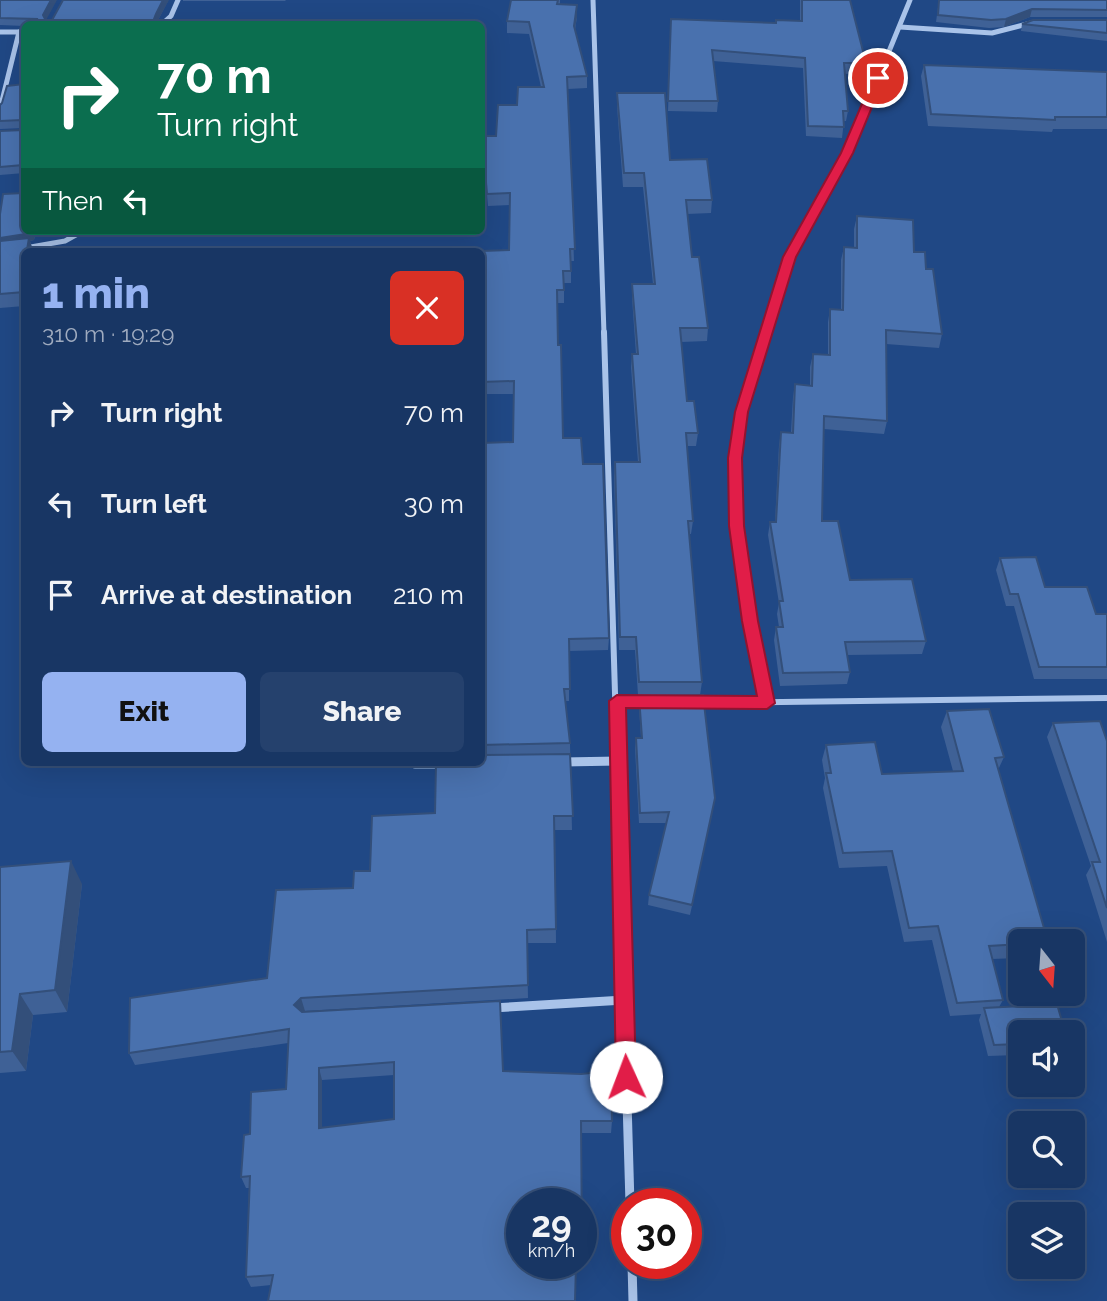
<!DOCTYPE html>
<html lang="en">
<head>
<meta charset="utf-8">
<style>
	body { margin:0; font-family:Raleway,sans-serif; background:#25416d; color:#f1f3f6; height:100vh; display:flex; flex-direction:column; font-size:26px; white-space:nowrap }
	* { box-sizing:border-box; margin:0 }
	p { font-size:23px; color:#9fabbf }
	.icon { flex:none; width:38px; height:38px; fill:none; stroke:currentColor; stroke-width:2; stroke-linecap:round; stroke-linejoin:round }
	.map { position:relative; flex:1; overflow:hidden }
	.details { position:absolute; left:21px; top:248px; width:464px; height:518px; display:flex; flex-direction:column; background:#183664; border-radius:10px; box-shadow:0 7px 28px #0002,0 0 0 2px #365078 }
	.details>* { flex:none }
	.banner { position:absolute; left:21px; top:21px; width:464px; height:214px; border-radius:10px; box-shadow:0 7px 28px #0002,0 0 0 2px #365078; background:#0b6e4f; color:#fff; overflow:hidden }
	.needle { width:46px; rotate:163deg }
	.tools { position:absolute; left:1008px; top:929px; display:grid; gap:14px }
	.tools a { display:grid; place-items:center; width:77px; height:77px; border-radius:10px; background:#183664; box-shadow:0 7px 28px #0002,0 0 0 2px #365078; font-size:35px }
	.speed { position:absolute; left:506px; top:1188px; display:flex; gap:14px; font-size:35px; font-weight:700; text-align:center }
	.speed>* { display:grid; place-content:center; width:91px; height:91px; border-radius:50%; background:#183664; box-shadow:0 7px 28px #0002,0 0 0 2px #365078; line-height:1 }
	.speed small { font-size:18px; font-weight:400 }
	.speed .limit { border:10px solid #d22; background:#fff; color:#111 }
	.pin { position:absolute; display:grid; place-items:center; width:60px; height:60px; color:#fff; margin:-30px; border:4px solid #fff; border-radius:50%; box-shadow:0 2px 7px #0007 }
	.me { position:absolute; width:77px; margin:-38px; rotate:358deg; stroke-linejoin:round; filter:drop-shadow(0 0 5px #0008) }
	.turn { display:flex; align-items:center; gap:24px; height:147px; padding:0 21px; font-size:32px }
	.turn .icon { width:91px; height:91px; stroke-width:2.5 }
	.turn b { display:block; font-size:49px; line-height:60px }
	.then { display:flex; align-items:center; height:66px; padding:0 21px; background:#0003; gap:14px; font-size:26px }
	.round { display:grid; place-items:center; flex:none; width:74px; height:74px; border-radius:10px; background:#25416d }
	.overview { display:flex; align-items:center; justify-content:space-between; height:119px; padding:0 21px }
	h1 { font-size:42px; font-weight:800; line-height:52px; color:#95b2f1 }
	.button { display:flex; gap:14px; margin-top:auto; padding:14px 21px }
	.button a { flex:1; height:80px; border-radius:10px; background:#95b2f1; color:#111; font-size:28px; font-weight:800; line-height:80px; text-align:center }
	.button a+a { background:#25416d; color:#f1f3f6 }
	ul { padding:0; list-style:none }
	li { display:flex; align-items:center; gap:21px; height:91px; padding:0 21px }
	li div { flex:1 }
	li b { display:block; font-size:26px }
	li em { font-style:normal }
	.map>svg:first-child { display:block }
</style>
</head>
<body>
<div class="map">
<svg width="1107" height="1301" viewBox="0 0 1107 1301">
	<rect width="100%" height="100%" fill="#204885"/>
	<g fill="none" stroke-linecap="round" stroke-linejoin="round">
		<g stroke="#a9c3e9" stroke-width="5">
			<path d="M593,0L604,334"/>
			<path d="M162,24L171,16L178,0"/>
			<path d="M900,27L992,33L1035,22"/>
			<path d="M0,32H24"/>
			<path d="M0,109L19,32"/>
			<path d="M25,248L65,241L83,231"/>
			<path d="M766,334L790,257L847,154L910,0"/>
		</g>
		<g stroke="#a9c3e9" stroke-width="6">
			<path d="M604,332L617,759"/>
			<path d="M766,332C758,359 745,387 741,415C724,511 748,609 767,703"/>
			<path d="M617,701L648,702"/>
			<path d="M695,703L1107,698"/>
		</g>
		<g stroke="#a9c3e9" stroke-width="9">
			<path d="M617,758L630,1204"/>
			<path d="M563,762L618,761"/>
			<path d="M415,764H443"/>
			<path d="M492,1008L624,1000"/>
			<path d="M632,1264L633,1301"/>
		</g>
	</g>
	<g fill="#3f6196" fill-rule="evenodd">
		<path d="M0,0L46,21L168,1L156,24H24V26L0,25Z"/>
		<path d="M183,0H286L285,1H183Z"/>
		<path d="M511,0H560V5H577V17L575,30L587,76V88L568,89L574,261H571V283H564V303H558V345L563,438L583,464L609,638L608,650L569,651V701H565L570,743L572,830H555L556,943H527L528,998L305,1011L303,1012L503,1071L612,1121L611,1133H581V1256V1204L271,1285L251,1287L246,1277L249,1188H246L241,1177L250,1134L286,1089L288,1043L135,1065L129,1053L267,978L370,871L435,813L481,763V443L513,442L514,394H481V251L509,250L510,205L488,206L483,148L496,136L517,105L541,87L529,34L507,33V21ZM394,1075V1119L322,1128V1080Z"/>
		<path d="M800,0H850L866,63L864,73L845,74L848,111L846,121H844L842,138L806,136L803,68L713,61L718,101L717,112L668,111L671,19L775,23L800,21Z"/>
		<path d="M939,0H1107V17H1030L1004,27L989,28L936,22Z"/>
		<path d="M1107,20V41L1021,31L1022,24Z"/>
		<path d="M924,65L1107,72V129H1053L1052,132L928,126L921,76Z"/>
		<path d="M24,84V128L0,129V105Z"/>
		<path d="M617,93L670,160L712,200L711,213L687,214L692,257L708,328L707,341L681,342L687,401L698,433L696,446H687L693,521L691,534H689L702,682L700,695H638L635,650H619L614,476L615,462H638L631,367L632,354H636L632,298V284H653L643,187H623L617,106Z"/>
		<path d="M24,128V173L0,175V131L23,130Z"/>
		<path d="M0,214L24,231H36L34,240L30,241L33,250L39,249L40,252H24V306L0,308Z"/>
		<path d="M857,216L914,252L926,269L942,334L939,348L886,344L887,421L884,434L824,429L822,521L850,580L926,641L922,654L847,655L850,672L847,684L780,686L774,640L776,627H779L777,614L779,603L768,535L770,522H775L779,445L781,432H791L793,397L795,384L810,385V367L813,354L828,355V322L830,309L841,310V260L844,247L854,248V229Z"/>
		<path d="M1000,558L1045,587L1096,614H1107V679H1034L1014,606H1006L996,570Z"/>
		<path d="M639,696L713,809L690,915L648,905L649,895L667,823H639L635,748L636,738H641L639,707Z"/>
		<path d="M947,711L1004,757L998,770L1020,942V958L992,959L1003,1000L999,1007L1020,1032V1055L988,1056L979,1020L981,1014L950,1016L932,940L904,942L887,866L839,868L823,788L825,778L822,760L826,745L882,774L953,771L941,727Z"/>
		<path d="M1053,723L1107,741V942L1086,875L1091,866L1047,737Z"/>
		<path d="M0,867L82,884L67,1012L33,1015L26,1071L0,1073Z"/>
	</g>
	<g fill="#334f7a">
		<path d="M51,0H57L45,22L43,15Z"/>
		<path d="M163,0H169L156,24H152L156,14Z"/>
		<path d="M577,5V17L573,38L574,26Z"/>
		<path d="M1032,9L1030,17L1004,27L1006,19Z"/>
		<path d="M32,231H36L34,240L30,241L33,252L0,246V238Z"/>
		<path d="M71,861L82,884L67,1012L55,990Z"/>
		<path d="M20,994L33,1015L26,1071L12,1051Z"/>
		<path d="M301,998L305,1011L298,1018L294,1005Z"/>
		<path d="M319,1068L322,1080V1140L319,1128Z"/>
	</g>
	<g fill="#4971ae" stroke="#334f7a" stroke-width="2" fill-rule="evenodd">
		<path d="M0,0H51L43,15L46,21L52,20L63,0H163L156,14L152,24H36L37,19L0,18Z"/>
		<path d="M511,0H558L557,4L577,5L574,26L587,76L567,77L575,249H570L571,271H563L564,290H557L558,345H561L563,438H581L583,464H603L609,638L569,639L570,689H564L570,743L481,745V443L513,442L514,381L481,382V251L509,250L510,193L487,194L482,136H496L498,105H517L518,87H544L529,22L507,21Z"/>
		<path d="M802,0H850L866,63H844L848,111H843L844,127L808,126L805,58L712,50L718,101H668L671,19L776,23V20L802,21Z"/>
		<path d="M939,0H1107V10L1032,9L1006,19L991,20L938,15Z"/>
		<path d="M1033,20H1107V33L1022,24Z"/>
		<path d="M924,65L1107,72V117H1055V120L931,114Z"/>
		<path d="M24,84V123L22,120L0,121V105L2,103L7,86Z"/>
		<path d="M617,93H665L670,160L707,159L712,200H686L692,257H699L708,328H680L687,401H694L698,433H686L693,521H688L702,682H639L636,637H620L615,462H640L632,354H638L632,284H655L644,173H624Z"/>
		<path d="M24,128V155L23,165L0,167V131L23,130Z"/>
		<path d="M24,193V231H32V233L0,238V214L3,194Z"/>
		<path d="M857,216L913,220L914,252H925L926,269H933L942,334L886,330L887,421L824,416L822,521H838L850,580L912,579L926,641L845,642L850,672L783,673L776,627H783L779,601H783L770,522H776L781,432L793,433L795,384L812,386L813,354L830,355V309L843,310L844,247L857,248Z"/>
		<path d="M29,238L27,250L39,249V252H24V292L0,294V241Z"/>
		<path d="M1036,557L1045,587H1087L1096,614H1107V667H1039L1018,594H1010L1000,558Z"/>
		<path d="M703,695L715,798L692,905L649,895L669,812L640,813L636,738H642L639,696Z"/>
		<path d="M989,709L1004,757L995,758L1048,942H1020V944L989,946L1003,1000L957,1003L938,926L909,928L892,851L843,853L826,773H831L826,745L875,742L882,774L963,771L947,711Z"/>
		<path d="M1100,721L1107,741V908L1092,862H1100L1053,723Z"/>
		<path d="M570,754L573,816H554L556,929L527,930L528,985L301,998L294,1005L302,1012L500,1001L503,1071L581,1074L611,1071L612,1121H581L582,1246L581,1204H522V1264H576L575,1301H268L273,1275L246,1277L250,1176L241,1177L244,1135L250,1134L251,1092L286,1089L289,1029L129,1053L130,998L267,978L276,890L353,888L354,871H370L372,816L435,813L436,763H481V755ZM394,1062V1119L319,1128V1068Z"/>
		<path d="M71,861L55,990L20,994L12,1051L0,1052V867Z"/>
		<path d="M1057,1004L1065,1032H1020V1044L994,1045L984,1008Z"/>
	</g>
	<path fill="#e11d48" stroke="#92132f" stroke-width="2" d="M878,75L884,78L853,153L796,257L748,412L742,458L744,526L758,621L775,703L767,709L626,708L636,1077L633,1083L626,1086L619,1083L616,1077L609,701L617,695L757,696L742,621L729,526L728,458L735,412L783,257L841,153L873,78Z"/>
</svg>
<div class="tools">
<a><svg class="needle" viewBox="-14 -14 28 28"><path d="M0-13l5 13h-10z" fill="#e53935"/><path d="M0 13l5-13h-10z" fill="#9fabbf"/></svg></a>
<a><svg class="icon" aria-label="sound" viewBox="0 0 24 24"><path d="M4 9h4l5-4v14l-5-4H4zM17 9q2 3 0 6"/></svg></a>
<a><svg class="icon" aria-label="search" viewBox="0 0 24 24"><circle cx="10" cy="10" r="6"/><path d="M15 15l6 6"/></svg></a>
<a><svg class="icon" aria-label="layers" viewBox="0 0 24 24"><path d="M12 4l9 5-9 5-9-5zM3 14l9 5 9-5"/></svg></a>
</div>
<div class="speed"><div>29<small>km/h</small></div><div class="limit">30</div></div>
<div class="pin" style="left:878px;top:78px;background:#d93025"><svg class="icon" aria-label="arrive" viewBox="0 0 24 24"><path d="M6 21V4h12l-3 4 3 4H6"/></svg></div>
<svg class="me" style="left:626px;top:1077px" viewBox="-20 -20 40 40"><circle r="19" fill="#fff"/><path d="M0-13L10 11 0 6-10 11z" fill="#e11d48"/></svg>
<div class="banner">
<div class="turn"><svg class="icon" aria-label="right" viewBox="0 0 24 24"><path d="M7 20v-9h11M14 6l5 5-5 5"/></svg><div><b>70 m</b>Turn right</div></div>
<div class="then">Then<svg class="icon" aria-label="left" viewBox="0 0 24 24"><path d="M17 20v-9H6M10 6l-5 5 5 5"/></svg></div>
</div>
<section class="details">
<div class="overview"><div><h1>1 min</h1><p>310 m · 19:29</p></div><a class="round" style="background:#d93025;color:#fff"><svg class="icon" aria-label="close" viewBox="0 0 24 24"><path d="M6 6l12 12M18 6L6 18"/></svg></a></div>
<ul>
<li><svg class="icon" aria-label="right" viewBox="0 0 24 24"><path d="M7 20v-9h11M14 6l5 5-5 5"/></svg><div><b>Turn right</b></div><em>70 m</em></li>
<li><svg class="icon" aria-label="left" viewBox="0 0 24 24"><path d="M17 20v-9H6M10 6l-5 5 5 5"/></svg><div><b>Turn left</b></div><em>30 m</em></li>
<li><svg class="icon" aria-label="arrive" viewBox="0 0 24 24"><path d="M6 21V4h12l-3 4 3 4H6"/></svg><div><b>Arrive at destination</b></div><em>210 m</em></li>
</ul>
<div class="button"><a>Exit</a><a>Share</a></div>
</section>
</div>
</body>
</html>
